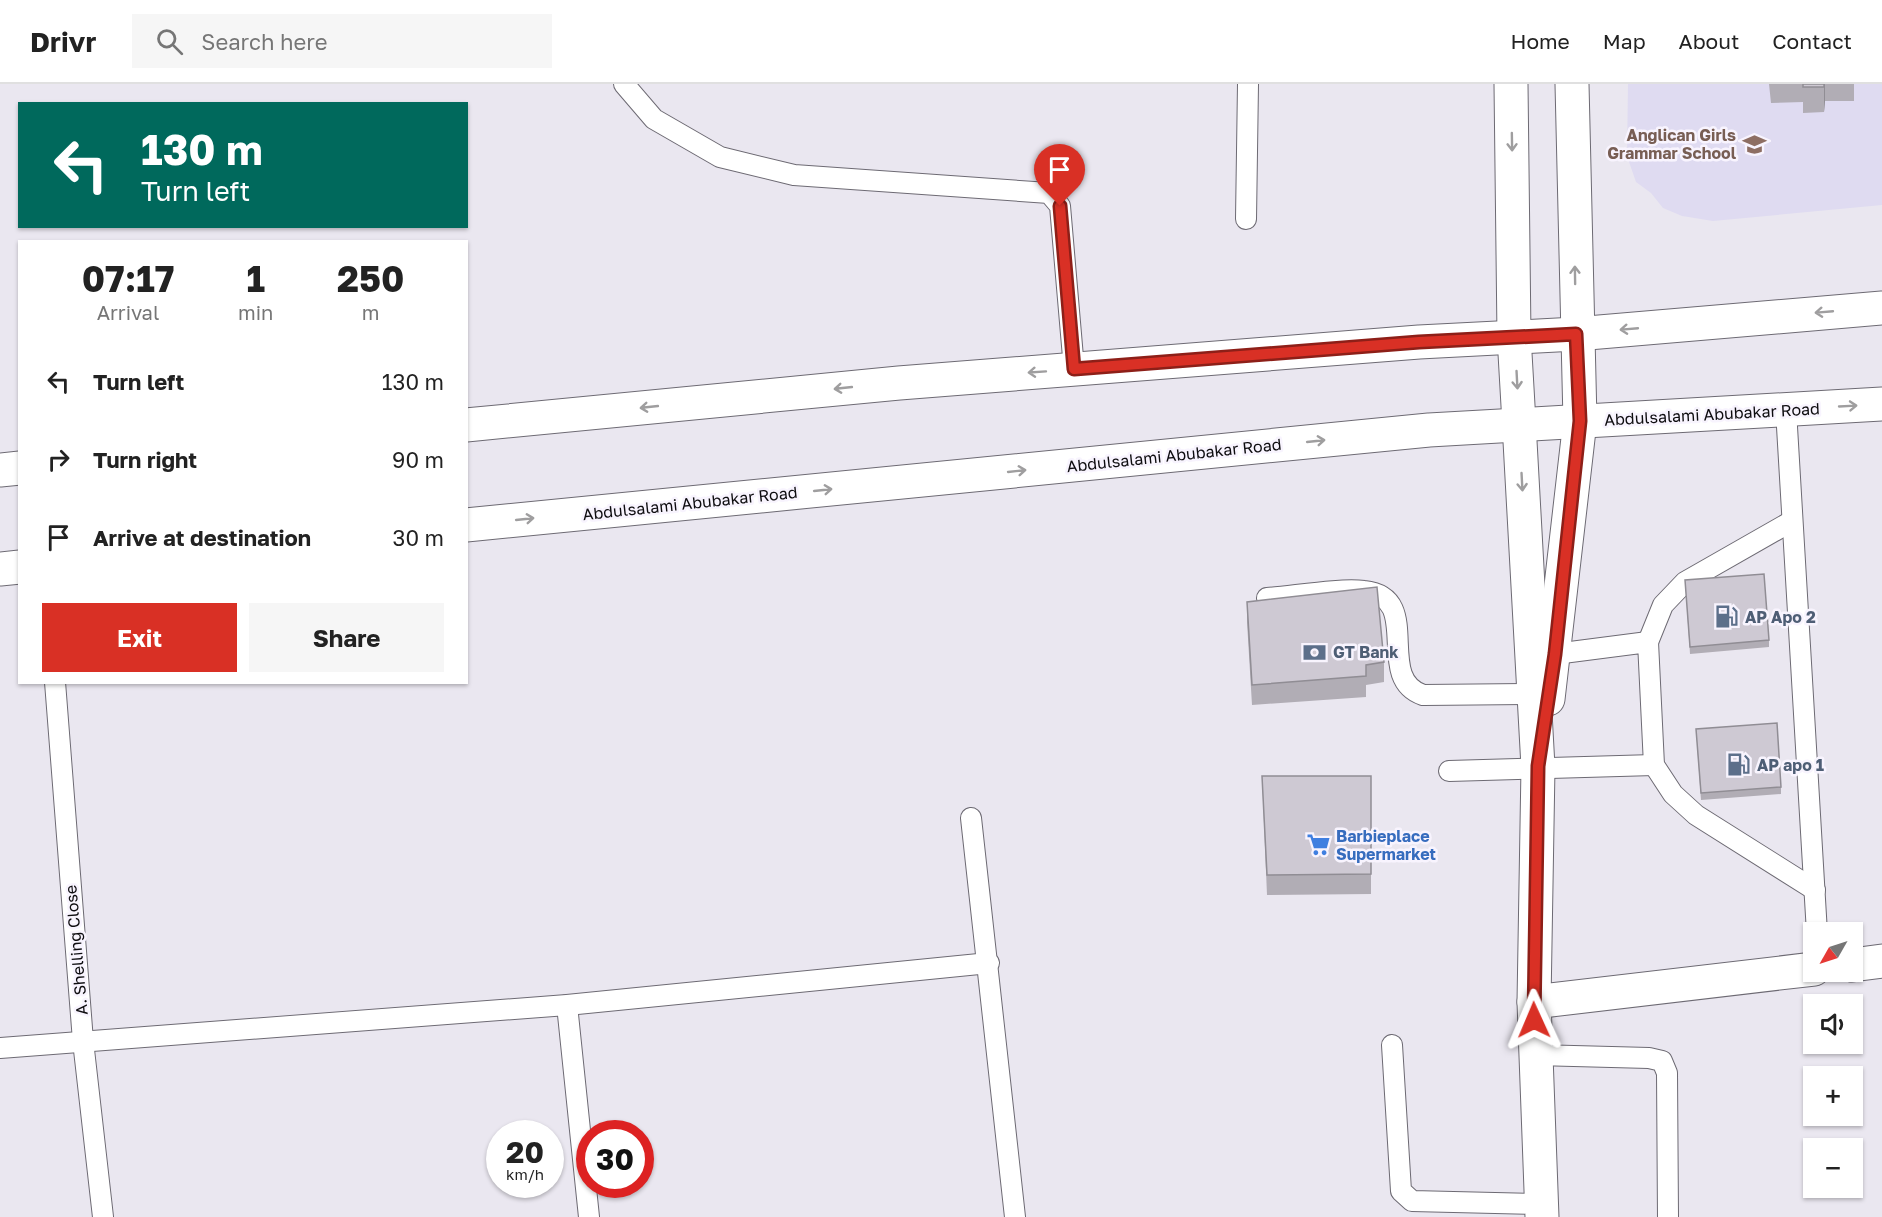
<!DOCTYPE html>
<html lang="en">
<head>
<meta charset="utf-8">
<style>
	body { margin:0; font-family:"Golos Text",sans-serif; background:#f6f6f6; color:#222; height:100vh; display:flex; flex-direction:column; font-size:22px; white-space:nowrap }
	* { box-sizing:border-box; margin:0 }
	p { font-size:20px; color:#767676 }
	.icon { flex:none; width:33px; height:33px; fill:none; stroke:currentColor; stroke-width:2; stroke-linecap:round; stroke-linejoin:round }
	.map { position:relative; flex:1; overflow:hidden }
	.details { position:absolute; left:18px; top:156px; width:450px; height:444px; display:flex; flex-direction:column; background:#fff; border-radius:0px; box-shadow:0 2px 4px #0004 }
	.details>* { flex:none }
	.hud { position:absolute; left:18px; top:18px; width:450px; height:126px; border-radius:0px; box-shadow:0 2px 4px #0004; background:#00695c; color:#fff; overflow:hidden }
	.needle { width:39px; rotate:231deg }
	.tools { position:absolute; left:1803px; top:838px; display:grid; gap:12px }
	.tools a { display:grid; place-items:center; width:60px; height:60px; border-radius:0px; background:#fff; box-shadow:0 2px 4px #0004; font-size:30px }
	.speed { position:absolute; left:486px; top:1036px; display:flex; gap:12px; font-size:30px; font-weight:700; text-align:center }
	.speed>* { display:grid; place-content:center; width:78px; height:78px; border-radius:50%; background:#fff; box-shadow:0 2px 4px #0004; line-height:1 }
	.speed small { font-size:15px; font-weight:400 }
	.speed .limit { border:9px solid #d22; background:#fff; color:#111 }
	.pin { position:absolute; display:grid; place-items:center; width:51px; height:51px; color:#fff; margin:-62px -26px; border-radius:50% 50% 50% 0; rotate:-45deg; box-shadow:0 0 6px #0007 }
	.pin .icon { rotate:45deg }
	.me { position:absolute; width:66px; margin:-33px; rotate:359deg; stroke-linejoin:round; filter:drop-shadow(0 0 4px #0008) }
	.turn { display:flex; align-items:center; gap:21px; height:126px; padding:0 24px; font-size:27px }
	.turn .icon { width:78px; height:78px; stroke-width:2.5 }
	.turn b { display:block; font-size:42px; line-height:51px }
	.eta { display:flex; justify-content:space-evenly; align-items:center; height:102px; text-align:center }
	.eta b { font-size:36px; font-weight:700; line-height:42px }
	.action { display:flex; gap:12px; margin-top:auto; padding:12px 24px }
	.action a { flex:1; height:69px; border-radius:0px; background:#d93025; color:#fff; font-size:24px; font-weight:700; line-height:69px; text-align:center }
	.action a+a { background:#f6f6f6; color:#222 }
	ul { padding:0; list-style:none }
	li { display:flex; align-items:center; gap:18px; height:78px; padding:0 24px }
	li div { flex:1 }
	li b { display:block; font-size:22px }
	li em { font-style:normal }
	header { display:flex; align-items:center; gap:36px; box-sizing:border-box; height:84px; padding:0 30px; background:#fff; border-bottom:2px solid #e0e0e0 }
	header strong { font-size:28px }
	nav { display:flex; gap:33px; margin-inline-start:auto; font-size:21px }
	.search { width:420px; height:54px; background:#f6f6f6; display:flex; align-items:center; gap:15px; box-sizing:border-box; padding:0 21px; border-radius:0px; color:#767676; font-size:22px }
	.map>svg:first-child { display:block }
</style>
</head>
<body>
<header>
<strong>Drivr</strong>
<div class="search"><svg class="icon" aria-label="search" viewBox="0 0 24 24"><circle cx="10" cy="10" r="6"/><path d="M15 15l6 6"/></svg>Search here</div>
<nav><a>Home</a><a>Map</a><a>About</a><a>Contact</a></nav>
</header>
<div class="map">
<svg width="1882" height="1133" viewBox="0 0 1882 1133">
	<rect width="100%" height="100%" fill="#eae7f0"/>
	<path fill="#dfdbf1" d="M1628,0H1882V121L1713,137L1682,132L1663,124L1651,109L1636,98L1627,72Z"/>
	<g fill="none" stroke-linecap="round" stroke-linejoin="round">
		<defs>
			<g id="service">
				<path d="M624,0L654,35L720,73L794,91L1049,109L1060,122L1074,285"/>
				<path d="M1246,135L1248,0"/>
				<path d="M1786,326L1817,849"/>
				<path d="M1267,514C1294,512 1340,504 1364,507C1425,513 1373,594 1423,611L1534,610"/>
				<path d="M1648,558L1663,521L1685,498L1792,437"/>
				<path d="M1555,570L1648,558L1654,681L1673,710L1696,731L1815,806"/>
				<path d="M55,598L83,957L103,1133"/>
				<path d="M1449,687L1654,681"/>
				<path d="M971,734L1015,1133"/>
				<path d="M567,921L589,1133"/>
				<path d="M1392,961L1401,1107L1412,1117L1542,1120"/>
				<path d="M0,964L567,921L989,879"/>
				<path d="M1536,971L1649,974L1662,977L1667,989L1668,1133"/>
			</g>
			<g id="minor">
				<path d="M1519,339L1538,683L1534,918L1542,1133"/>
				<path d="M1548,615L1580,337"/>
				<path d="M1852,881L1882,877"/>
				<path d="M1534,918L1814,885"/>
			</g>
			<g id="tertiary">
				<path d="M1511,0L1514,252L1519,339"/>
				<path d="M1572,0L1580,337"/>
			</g>
			<g id="primary">
				<path d="M466,341L899,299L1419,258L1576,250L1882,224"/>
				<path d="M0,386L20,384"/>
				<path d="M466,441L1429,346L1882,320"/>
				<path d="M0,485L20,483"/>
			</g>
		</defs>
		<use href="#service" stroke="#6d6a73" stroke-width="22"/>
		<use href="#minor" stroke="#6d6a73" stroke-width="35"/>
		<use href="#tertiary" stroke="#6d6a73" stroke-width="35"/>
		<use href="#primary" stroke="#6d6a73" stroke-width="35"/>
		<use href="#service" stroke="#fff" stroke-width="20"/>
		<use href="#minor" stroke="#fff" stroke-width="33"/>
		<use href="#tertiary" stroke="#fff" stroke-width="33"/>
		<use href="#primary" stroke="#fff" stroke-width="33"/>
	</g>
	<g fill="#b1adb5">
		<path d="M1769,0H1854V17H1825L1824,28L1803,29V18L1771,19Z"/>
		<path d="M1685,496L1769,556V563L1690,570Z"/>
		<path d="M1247,518L1384,578V598L1366,601V613L1252,621L1247,538Z"/>
		<path d="M1696,645L1781,703V710L1701,716Z"/>
		<path d="M1262,692H1371V810L1267,811Z"/>
	</g>
	<path fill="#908d94" d="M1824,0H1825V17L1824,28Z"/>
	<g fill="#cec9d3" stroke="#908d94" stroke-width="1.5">
		<rect x="1803" y="0" width="21" height="3"/>
		<path d="M1764,490L1769,556L1690,563L1685,496Z"/>
		<path d="M1377,503L1384,578L1366,581V592L1252,601L1247,518Z"/>
		<path d="M1777,639L1781,703L1701,709L1696,645Z"/>
		<path d="M1262,692H1371V790L1267,791Z"/>
	</g>
	<defs><path id="oneway-shaft" d="M-6 0H5M1.5-3L5.5 0L1.5 3" fill="none" stroke-width="1.6" stroke-linecap="round" stroke-linejoin="round" transform="scale(1.5)"/></defs>
	<g stroke="#9f9e9f">
		<use href="#oneway-shaft" transform="translate(1512 58) rotate(89)"/>
		<use href="#oneway-shaft" transform="translate(1575 191) rotate(-91)"/>
		<use href="#oneway-shaft" transform="translate(1824 228) rotate(175)"/>
		<use href="#oneway-shaft" transform="translate(1629 245) rotate(175)"/>
		<use href="#oneway-shaft" transform="translate(1037 288) rotate(176)"/>
		<use href="#oneway-shaft" transform="translate(1517 296) rotate(87)"/>
		<use href="#oneway-shaft" transform="translate(843 304) rotate(174)"/>
		<use href="#oneway-shaft" transform="translate(1848 322) rotate(-3)"/>
		<use href="#oneway-shaft" transform="translate(649 323) rotate(174)"/>
		<use href="#oneway-shaft" transform="translate(1316 357) rotate(-6)"/>
		<use href="#oneway-shaft" transform="translate(1017 387) rotate(-6)"/>
		<use href="#oneway-shaft" transform="translate(1522 398) rotate(87)"/>
		<use href="#oneway-shaft" transform="translate(823 406) rotate(-6)"/>
		<use href="#oneway-shaft" transform="translate(525 435) rotate(-6)"/>
	</g>
	<g fill="none" stroke-linecap="round" stroke-linejoin="round">
		<defs>
			<path id="route" d="M1060,122L1074,285L1419,258L1576,250L1580,337L1555,570L1538,682L1534,936"/>
		</defs>
		<use href="#route" stroke="#8d1f18" stroke-width="15"/>
		<use href="#route" stroke="#d93025" stroke-width="10"/>
	</g>
	<defs>
		<symbol id="school-bare" viewBox="-9 -9 18 18"><path d="M0-5L7-2L0 1L-7-2ZM-4 1L0 2.5L4 1V4Q0 6-4 4Z" fill="#8d6e63" stroke="#f8f4fe" stroke-width="2.5" paint-order="stroke"/></symbol>
		<symbol id="fuel-bare" viewBox="-9 -9 18 18"><path d="M-5.5-6h7V0h2V4h1.3V-2.5L3-4.5l.8-.8L6-3V5H2.5V1h-1V6h-7ZM-4.2-4.7v3.2H.2V-4.7Z" fill="#5c6f8a" stroke="#f8f4fe" stroke-width="2.5" paint-order="stroke"/></symbol>
		<symbol id="bank-bare" viewBox="-9 -9 18 18"><path d="M-6-4H6V4H-6ZM0-2.3a2.3 2.3 0 1 0 0 4.6a2.3 2.3 0 1 0 0-4.6Z" fill="#5c6f8a" stroke="#f8f4fe" stroke-width="2.5" paint-order="stroke"/></symbol>
		<symbol id="supermarket-bare" viewBox="-9 -9 18 18"><path d="M-6-5.5h2.5l.6 2H6L4.5 2H-2.5L-4.4-4H-6ZM-1.5 3.2a1.3 1.3 0 1 0 .1 0ZM3 3.2a1.3 1.3 0 1 0 .1 0Z" fill="#3f7fe0" stroke="#f8f4fe" stroke-width="2.5" paint-order="stroke"/></symbol>
	</defs>
	<g fill-rule="evenodd">
		<use href="#school-bare" x="1738" y="44" width="33" height="33"/>
		<use href="#fuel-bare" x="1710" y="516" width="33" height="33"/>
		<use href="#bank-bare" x="1298" y="552" width="33" height="33"/>
		<use href="#fuel-bare" x="1722" y="664" width="33" height="33"/>
		<use href="#supermarket-bare" x="1302" y="744" width="33" height="33"/>
	</g>
	<g text-anchor="middle" stroke-width="5" stroke-linejoin="round" paint-order="stroke">
		<g font-size="16" font-weight="bold" fill="#785e54" stroke="#f8f4fe" text-anchor="end">
			<text x="1736" y="57">Anglican Girls<tspan x="1736" dy="18">Grammar School</tspan></text>
		</g>
		<g font-size="16" fill="#0e0d10" stroke="#f8f4fe">
			<text transform="translate(1712 330) rotate(-3)" y="6">Abdulsalami Abubakar Road</text>
			<text transform="translate(1174 371) rotate(-6)" y="6">Abdulsalami Abubakar Road</text>
			<text transform="translate(690 419) rotate(-6)" y="6">Abdulsalami Abubakar Road</text>
			<text transform="translate(76 866) rotate(-95)" y="6">A. Shelling Close</text>
		</g>
		<g font-size="16" font-weight="bold" fill="#4e5e75" stroke="#f8f4fe" text-anchor="start">
			<text x="1745" y="539">AP Apo 2</text>
			<text x="1333" y="574">GT Bank</text>
			<text x="1757" y="687">AP apo 1</text>
		</g>
		<g font-size="16" font-weight="bold" fill="#366cbe" stroke="#f8f4fe" text-anchor="start">
			<text x="1336" y="758">Barbieplace<tspan x="1336" dy="18">Supermarket</tspan></text>
		</g>
	</g>
</svg>
<div class="tools">
<a><svg class="needle" viewBox="-14 -14 28 28"><path d="M0-13l5 13h-10z" fill="#e53935"/><path d="M0 13l5-13h-10z" fill="#767676"/></svg></a>
<a><svg class="icon" aria-label="sound" viewBox="0 0 24 24"><path d="M4 9h4l5-4v14l-5-4H4zM17 9q2 3 0 6"/></svg></a>
<a>+</a>
<a>−</a>
</div>
<div class="speed"><div>20<small>km/h</small></div><div class="limit">30</div></div>
<div class="pin" style="left:1060px;top:122px;background:#d93025"><svg class="icon" aria-label="arrive" viewBox="0 0 24 24"><path d="M6 21V4h12l-3 4 3 4H6"/></svg></div>
<svg class="me" style="left:1534px;top:936px" viewBox="-20 -20 40 40"><path d="M0-17L14 15 0 8-14 15z" fill="#d93025" stroke="#fff" stroke-width="4"/></svg>
<div class="hud">
<div class="turn"><svg class="icon" aria-label="left" viewBox="0 0 24 24"><path d="M17 20v-9H6M10 6l-5 5 5 5"/></svg><div><b>130 m</b>Turn left</div></div>
</div>
<section class="details">
<div class="eta">
<div><b>07:17</b><p>Arrival</p></div>
<div><b>1</b><p>min</p></div>
<div><b>250</b><p>m</p></div>
</div>
<ul>
<li><svg class="icon" aria-label="left" viewBox="0 0 24 24"><path d="M17 20v-9H6M10 6l-5 5 5 5"/></svg><div><b>Turn left</b></div><em>130 m</em></li>
<li><svg class="icon" aria-label="right" viewBox="0 0 24 24"><path d="M7 20v-9h11M14 6l5 5-5 5"/></svg><div><b>Turn right</b></div><em>90 m</em></li>
<li><svg class="icon" aria-label="arrive" viewBox="0 0 24 24"><path d="M6 21V4h12l-3 4 3 4H6"/></svg><div><b>Arrive at destination</b></div><em>30 m</em></li>
</ul>
<div class="action"><a>Exit</a><a>Share</a></div>
</section>
</div>
</body>
</html>
